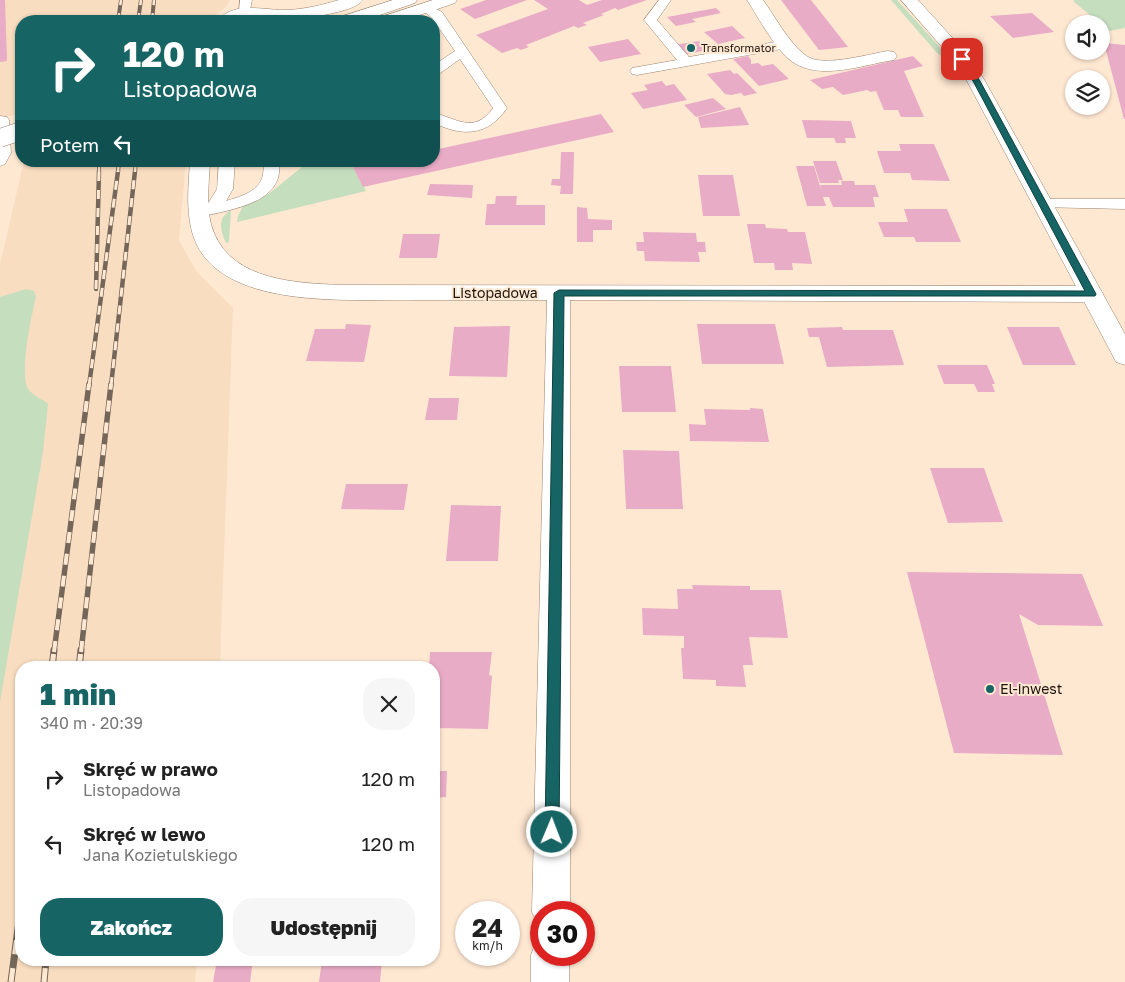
<!DOCTYPE html>
<html lang="pl">
<head>
<meta charset="utf-8">
<style>
	body { margin:0; font-family:"Golos Text",sans-serif; background:#f6f6f6; color:#222; height:100vh; display:flex; flex-direction:column; font-size:19px; white-space:nowrap }
	* { box-sizing:border-box; margin:0 }
	p { font-size:16px; color:#767676 }
	.icon { flex:none; width:28px; height:28px; fill:none; stroke:currentColor; stroke-width:2; stroke-linecap:round; stroke-linejoin:round }
	.map { position:relative; flex:1; overflow:hidden }
	.panel { position:absolute; left:15px; top:661px; width:425px; height:305px; display:flex; flex-direction:column; background:#fff; border-radius:20px; box-shadow:0 1px 4px #0004 }
	.panel>* { flex:none }
	.banner { position:absolute; left:15px; top:15px; width:425px; height:152px; border-radius:20px; box-shadow:0 1px 4px #0004; background:#166564; color:#fff; overflow:hidden }
	.tools { position:absolute; left:1065px; top:15px; display:grid; gap:10px }
	.tools a { display:grid; place-items:center; width:45px; height:45px; border-radius:50%; background:#fff; box-shadow:0 1px 4px #0004; font-size:25px }
	.speed { position:absolute; left:455px; top:901px; display:flex; gap:10px; font-size:25px; font-weight:700; text-align:center }
	.speed>* { display:grid; place-content:center; width:65px; height:65px; border-radius:50%; background:#fff; box-shadow:0 1px 4px #0004; line-height:1 }
	.speed small { font-size:12px; font-weight:400 }
	.speed .limit { border:8px solid #d22; background:#fff; color:#111 }
	.pin { position:absolute; display:grid; place-items:center; width:42px; height:42px; color:#fff; margin:-21px; border-radius:10px; box-shadow:0 2px 8px #0006 }
	.me { position:absolute; width:55px; margin:-28px; rotate:1deg; stroke-linejoin:round; filter:drop-shadow(0 0 4px #0008) }
	.turn { display:flex; align-items:center; gap:18px; height:105px; padding:0 25px; font-size:22px }
	.turn .icon { width:65px; height:65px; stroke-width:2.5 }
	.turn b { display:block; font-size:35px; line-height:42px }
	.then { display:flex; align-items:center; height:48px; padding:0 25px; background:#0003; gap:10px; font-size:19px }
	.round { display:grid; place-items:center; flex:none; width:52px; height:52px; border-radius:20px; background:#f6f6f6 }
	.headline { display:flex; align-items:center; justify-content:space-between; height:85px; padding:0 25px }
	h1 { font-size:30px; font-weight:800; line-height:38px; color:#166564 }
	.button { display:flex; gap:10px; margin-top:auto; padding:10px 25px }
	.button a { flex:1; height:58px; border-radius:20px; background:#166564; color:#fff; font-size:20px; font-weight:800; line-height:58px; text-align:center }
	.button a+a { background:#f6f6f6; color:#222 }
	ul { padding:0; list-style:none }
	li { display:flex; align-items:center; gap:15px; height:65px; padding:0 25px }
	li div { flex:1 }
	li b { display:block; font-size:19px }
	li em { font-style:normal }
	.map>svg:first-child { display:block }
</style>
</head>
<body>
<div class="map">
<svg width="1125" height="982" viewBox="0 0 1125 982">
	<rect width="100%" height="100%" fill="#ffe8d2"/>
	<g fill="#f9ddc1">
		<path d="M0,0H230L226,7L208,20L200,21H21V113L0,119Z"/>
		<path d="M24,161H186L179,240L196,271L233,308L220,667L21,668V960H197L195,982H0V264Z"/>
	</g>
	<g fill="#c5debe">
		<path d="M891,0H897L938,45L950,61L937,53Z"/>
		<path d="M1075,0H1125V28L1109,31L1073,1Z"/>
		<path d="M300,161H350L366,191L237,222L238,216L243,206C266,200 282,182 301,168Z"/>
		<path d="M231,210L229,242L226,243C220,230 217,218 231,210Z"/>
		<path d="M26,289L34,291L36,296C32,314 18,377 29,390C33,396 43,399 48,404L43,452L0,702V297Z"/>
	</g>
	<g fill="#e9acc6">
		<path d="M0,0H5L7,61L0,62Z"/>
		<path d="M486,0H527L475,19L460,9Z"/>
		<path d="M534,0H579L587,5L602,0H647L618,10L615,8L601,14L604,15L583,23L587,25L578,28L574,26L526,45L529,47L521,50L517,48L502,53L476,35L548,9Z"/>
		<path d="M781,0H811L848,47L819,50Z"/>
		<path d="M716,8L721,13L692,19L696,22L676,26L667,17Z"/>
		<path d="M1032,13L1054,32L1013,38L990,16Z"/>
		<path d="M732,26L745,38L718,44L704,32Z"/>
		<path d="M628,39L641,54L600,62L588,47Z"/>
		<path d="M699,41L707,50L683,55L674,45Z"/>
		<path d="M1104,43L1125,45V119H1124Z"/>
		<path d="M748,56L751,60V64L758,63L762,66L773,64L789,79L759,86L733,59Z"/>
		<path d="M913,56L923,66L904,71L924,117H901L898,110H884L876,91L871,92L867,90L843,95L833,87L822,89L810,80Z"/>
		<path d="M730,70L734,74L737,73L757,93L744,96L741,93L731,95L725,94L707,74Z"/>
		<path d="M662,81L666,86L674,84L687,100L643,109L631,93L648,90L644,85Z"/>
		<path d="M713,98L726,109L696,117L684,105Z"/>
		<path d="M740,107L749,125L701,128L698,117Z"/>
		<path d="M601,114L614,132L363,187L353,167L381,161H434V150Z"/>
		<path d="M802,120L851,121L856,138H845L846,143H836L834,138H807Z"/>
		<path d="M899,144H934L950,181L912,180L910,173H884L877,151H901Z"/>
		<path d="M561,152H574L573,194H560L561,186L551,185L552,179H560Z"/>
		<path d="M813,161H836L843,180H838L839,183H820Z"/>
		<path d="M796,166H814L822,193L820,185H842L841,181H854L855,185H875L879,197H873L875,207H833L829,197H823L826,206H807Z"/>
		<path d="M698,175H733L740,216H703Z"/>
		<path d="M430,184L473,185L472,198L427,195Z"/>
		<path d="M496,196H517L516,205H545V225H485L487,204H495Z"/>
		<path d="M577,207L587,208L588,219L612,220V230H593V242H577Z"/>
		<path d="M904,209H947L961,242H916L914,237H884L878,222H908Z"/>
		<path d="M747,224H765L766,228L787,229L788,232H805L812,264L792,263L793,270H775L774,263H754Z"/>
		<path d="M643,232L696,233L697,242H705L706,252H698L700,262L645,261L644,251H637L636,242H644Z"/>
		<path d="M403,234H440L437,258H399Z"/>
		<path d="M346,324L371,325L364,362L306,361L315,329H345Z"/>
		<path d="M697,324H775L784,364H702Z"/>
		<path d="M510,326L507,377L449,376L454,327Z"/>
		<path d="M842,327L843,330H893L904,365L827,367L819,337H809L807,328Z"/>
		<path d="M1007,327H1059L1076,365H1023Z"/>
		<path d="M937,365H987L995,384H992L995,392H978L974,384H944Z"/>
		<path d="M619,366H671L676,412H622Z"/>
		<path d="M429,398H459L457,420H425Z"/>
		<path d="M750,408L763,409L769,442L690,441L689,424L706,425L704,409L750,410Z"/>
		<path d="M623,450L679,451L683,509H626Z"/>
		<path d="M930,468H984L1003,522L948,523Z"/>
		<path d="M346,484H408L404,510L341,509Z"/>
		<path d="M451,505L501,506L498,561H446Z"/>
		<path d="M907,572L1082,574L1103,626L1038,625L1019,614L1063,755L954,753Z"/>
		<path d="M692,585L750,586V590H781L788,638L749,637L753,665H743L746,687L716,686V680L683,679L681,648H684V636L643,635L642,608L678,609L677,589H693Z"/>
		<path d="M430,652H492L489,675L492,676L488,729L434,728V668H429Z"/>
		<path d="M434,771H447L446,797L434,798Z"/>
		<path d="M217,960H253L250,982H213Z"/>
		<path d="M322,960H382L380,982H319Z"/>
	</g>
	<g fill="none" stroke-linecap="round" stroke-linejoin="round">
		<defs>
			<g id="service">
				<path d="M240,0H252L249,15H241L239,12Z"/>
				<path d="M659,0H671L657,20L689,57L787,40L794,44L787,48L637,75L632,74L630,71L632,68L677,60L644,20Z"/>
				<path d="M426,4L442,12L507,108C488,136 463,137 434,123V113C456,118 474,135 493,108L460,59L439,74L434,75V65L455,51L432,18L420,8Z"/>
				<path d="M0,116L7,117L9,120L11,153L5,164L0,166Z"/>
				<path d="M219,161H235L233,189L226,201C249,194 267,188 263,161H279C285,204 231,209 200,217L194,215L192,212L194,209L207,205L217,189Z"/>
				<path d="M1043,199H1125V209L1037,207L1035,204L1037,201Z"/>
			</g>
			<g id="minor">
				<path d="M339,0H363C352,16 278,21 261,21L256,17H246L236,21H218C233,0 266,11 288,10C306,9 322,5 339,0Z"/>
				<path d="M433,0H457L455,3L402,21H379L381,17Z"/>
				<path d="M747,0H763C775,16 792,49 810,58C828,66 869,54 888,51L894,52L897,56L894,60L888,61C861,66 822,79 796,64C777,54 759,18 747,0Z"/>
				<path d="M190,161H210C209,184 205,212 214,233C234,281 297,283 341,285L1092,286L1100,289L1103,294L1100,299L1092,302L570,300V912H541V927L538,925L532,912L547,300C503,300 459,300 414,300C355,299 250,308 207,260C183,233 188,194 190,161Z"/>
				<path d="M541,940V955H569V982H531V955L536,941Z"/>
			</g>
			<g id="tertiary">
				<path d="M393,0H417L415,3L362,21H338L340,17Z"/>
				<path d="M901,0H918L968,55L985,81L1125,334V365L1116,362L1113,356L967,81L955,62Z"/>
			</g>
		</defs>
		<use href="#service" stroke="#988370" stroke-width="1"/>
		<use href="#minor" stroke="#988370" stroke-width="1"/>
		<use href="#tertiary" stroke="#988370" stroke-width="1"/>
		<use href="#service" fill="#fff" fill-rule="evenodd"/>
		<use href="#minor" fill="#fff" fill-rule="evenodd"/>
		<use href="#tertiary" fill="#fff" fill-rule="evenodd"/>
		<defs>
			<g id="rail-far3">
				<path d="M118,21L121,0"/>
				<path d="M138,21L141,0"/>
				<path d="M152,21L154,0"/>
				<path d="M99,172V161"/>
				<path d="M118,172L119,161"/>
				<path d="M135,172L136,161"/>
			</g>
			<g id="rail-far2">
				<path d="M96,289L99,171"/>
				<path d="M89,386L118,171"/>
				<path d="M111,386L135,171"/>
			</g>
			<g id="rail-far1">
				<path d="M54,652L89,384"/>
				<path d="M81,652L111,384"/>
			</g>
			<g id="rail">
				<path d="M52,668L54,650"/>
				<path d="M79,668L81,650"/>
				<path d="M11,982L21,906"/>
				<path d="M44,982L46,960"/>
			</g>
		</defs>
		<use href="#rail-far3" stroke="#746659" stroke-width="4"/>
		<use href="#rail-far2" stroke="#746659" stroke-width="4.5"/>
		<use href="#rail-far1" stroke="#746659" stroke-width="5.5"/>
		<use href="#rail" stroke="#746659" stroke-width="7"/>
		<use href="#rail-far3" stroke="#ffe8d2" stroke-width="2.5" stroke-dasharray="8" stroke-linecap="butt"/>
		<use href="#rail-far2" stroke="#ffe8d2" stroke-width="3" stroke-dasharray="9" stroke-linecap="butt"/>
		<use href="#rail-far1" stroke="#ffe8d2" stroke-width="4" stroke-dasharray="11" stroke-linecap="butt"/>
		<use href="#rail" stroke="#ffe8d2" stroke-width="5" stroke-dasharray="14" stroke-linecap="butt"/>
		<defs>
			<path id="tertiary-bridge" d="M0,138L21,131"/>
		</defs>
		<use href="#tertiary-bridge" stroke="#988370" stroke-width="19" stroke-linecap="butt"/>
		<use href="#tertiary-bridge" stroke="#fff" stroke-width="18"/>
	</g>
	<path fill="#166564" stroke="#0e4241" d="M959,58H964L980,81L1096,294L1095,296H564L559,832L557,838L552,840L547,838L545,832L554,293L559,290L1085,291L973,81L958,59Z"/>
	<g fill="#166564" stroke="#ffe8d2" stroke-width="2">
		<circle cx="691" cy="48" r="5"/>
		<circle cx="990" cy="689" r="5"/>
	</g>
	<g text-anchor="middle" stroke-width="4" stroke-linejoin="round" paint-order="stroke">
		<g font-size="11" fill="#1c140c" stroke="#ffe8d2" text-anchor="start">
			<text x="701" y="52">Transformator</text>
		</g>
		<g font-size="14" fill="#1c140c" stroke="#ffe8d2">
			<text x="495" y="298">Listopadowa</text>
		</g>
		<g font-size="14" fill="#1c140c" stroke="#ffe8d2" text-anchor="start">
			<text x="1000" y="694">El-inwest</text>
		</g>
	</g>
</svg>
<div class="tools">
<a><svg class="icon" aria-label="sound" viewBox="0 0 24 24"><path d="M4 9h4l5-4v14l-5-4H4zM17 9q2 3 0 6"/></svg></a>
<a><svg class="icon" aria-label="layers" viewBox="0 0 24 24"><path d="M12 4l9 5-9 5-9-5zM3 14l9 5 9-5"/></svg></a>
</div>
<div class="speed"><div>24<small>km/h</small></div><div class="limit">30</div></div>
<div class="pin" style="left:962px;top:59px;background:#d93025"><svg class="icon" aria-label="arrive" viewBox="0 0 24 24"><path d="M6 21V4h12l-3 4 3 4H6"/></svg></div>
<svg class="me" style="left:552px;top:832px" viewBox="-20 -20 40 40"><circle r="17" fill="#166564" stroke="#fff" stroke-width="3"/><path d="M0-11L8 9 0 5-8 9z" fill="#fff"/></svg>
<div class="banner">
<div class="turn"><svg class="icon" aria-label="right" viewBox="0 0 24 24"><path d="M7 20v-9h11M14 6l5 5-5 5"/></svg><div><b>120 m</b>Listopadowa</div></div>
<div class="then">Potem<svg class="icon" aria-label="left" viewBox="0 0 24 24"><path d="M17 20v-9H6M10 6l-5 5 5 5"/></svg></div>
</div>
<section class="panel">
<div class="headline"><div><h1>1 min</h1><p>340 m · 20:39</p></div><a class="round"><svg class="icon" aria-label="close" viewBox="0 0 24 24"><path d="M6 6l12 12M18 6L6 18"/></svg></a></div>
<ul>
<li><svg class="icon" aria-label="right" viewBox="0 0 24 24"><path d="M7 20v-9h11M14 6l5 5-5 5"/></svg><div><b>Skręć w prawo</b><p>Listopadowa</p></div><em>120 m</em></li>
<li><svg class="icon" aria-label="left" viewBox="0 0 24 24"><path d="M17 20v-9H6M10 6l-5 5 5 5"/></svg><div><b>Skręć w lewo</b><p>Jana Kozietulskiego</p></div><em>120 m</em></li>
</ul>
<div class="button"><a>Zakończ</a><a>Udostępnij</a></div>
</section>
</div>
</body>
</html>
